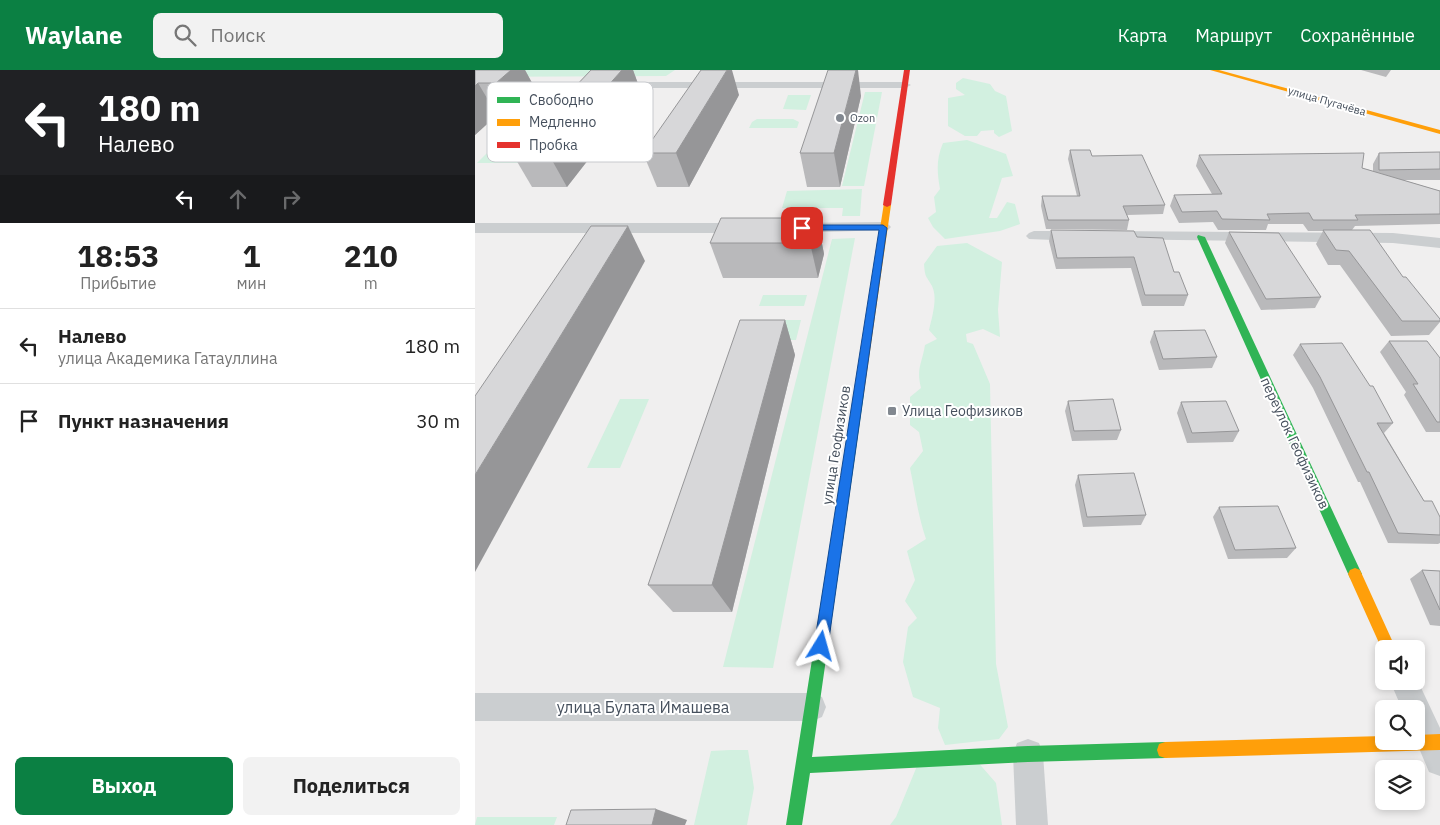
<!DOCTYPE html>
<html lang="ru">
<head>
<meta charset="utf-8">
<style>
	body { margin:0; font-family:"IBM Plex Sans",sans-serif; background:#f2f2f2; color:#222; height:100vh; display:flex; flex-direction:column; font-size:19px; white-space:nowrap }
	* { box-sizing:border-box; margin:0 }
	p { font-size:16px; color:#767676 }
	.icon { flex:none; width:28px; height:28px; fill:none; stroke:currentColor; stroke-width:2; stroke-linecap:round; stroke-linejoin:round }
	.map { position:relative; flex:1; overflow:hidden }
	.details { display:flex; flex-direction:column; background:#fff; width:475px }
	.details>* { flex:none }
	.banner { background:#202124; color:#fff; overflow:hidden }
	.buttons { position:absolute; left:900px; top:570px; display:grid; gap:10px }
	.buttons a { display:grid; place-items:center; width:50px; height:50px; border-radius:8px; background:#fff; box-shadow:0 2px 8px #0003; font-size:25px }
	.pin { position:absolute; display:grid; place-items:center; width:42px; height:42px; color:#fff; margin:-21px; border-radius:10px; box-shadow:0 2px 8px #0006 }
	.me { position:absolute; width:55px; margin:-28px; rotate:8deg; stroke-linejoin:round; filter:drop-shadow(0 0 4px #0008) }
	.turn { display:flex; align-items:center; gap:18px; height:105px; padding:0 15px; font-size:22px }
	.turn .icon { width:65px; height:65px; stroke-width:2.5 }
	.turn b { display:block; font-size:35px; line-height:42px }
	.lanes { display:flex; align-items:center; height:48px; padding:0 15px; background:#0003; justify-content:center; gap:25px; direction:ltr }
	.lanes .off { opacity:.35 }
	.eta { display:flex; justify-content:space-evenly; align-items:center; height:85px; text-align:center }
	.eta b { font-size:30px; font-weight:800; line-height:35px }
	.action { display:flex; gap:10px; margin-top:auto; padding:10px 15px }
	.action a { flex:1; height:58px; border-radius:8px; background:#0b8043; color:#fff; font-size:20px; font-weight:800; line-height:58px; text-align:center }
	.action a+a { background:#f2f2f2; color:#222 }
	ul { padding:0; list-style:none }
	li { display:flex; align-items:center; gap:15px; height:75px; padding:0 15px; border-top:1px solid #e0e0e0 }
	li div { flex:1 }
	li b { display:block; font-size:19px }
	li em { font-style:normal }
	header { display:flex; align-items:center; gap:30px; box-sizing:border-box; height:70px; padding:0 25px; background:#0b8043; color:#fff }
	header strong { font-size:24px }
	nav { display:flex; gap:28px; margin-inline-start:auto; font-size:18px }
	.search { width:350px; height:45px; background:#f2f2f2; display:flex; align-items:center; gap:12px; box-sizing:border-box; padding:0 18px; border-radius:8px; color:#767676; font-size:19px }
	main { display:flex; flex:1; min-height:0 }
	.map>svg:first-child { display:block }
</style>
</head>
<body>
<header>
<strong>Waylane</strong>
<div class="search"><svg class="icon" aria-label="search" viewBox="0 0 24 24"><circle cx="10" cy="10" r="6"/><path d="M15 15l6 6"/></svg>Поиск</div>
<nav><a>Карта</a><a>Маршрут</a><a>Сохранённые</a></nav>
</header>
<main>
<section class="details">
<div class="banner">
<div class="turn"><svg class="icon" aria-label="left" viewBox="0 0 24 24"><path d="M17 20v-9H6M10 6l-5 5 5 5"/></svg><div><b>180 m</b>Налево</div></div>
<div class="lanes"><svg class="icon" aria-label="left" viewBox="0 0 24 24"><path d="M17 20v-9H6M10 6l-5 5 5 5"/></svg><svg class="icon off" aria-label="ahead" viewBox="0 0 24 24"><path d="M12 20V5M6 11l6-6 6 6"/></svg><svg class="icon off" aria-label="right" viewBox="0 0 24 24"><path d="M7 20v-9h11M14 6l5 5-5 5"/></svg></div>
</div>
<div class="eta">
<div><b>18:53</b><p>Прибытие</p></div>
<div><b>1</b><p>мин</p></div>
<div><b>210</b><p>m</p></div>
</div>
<ul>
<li><svg class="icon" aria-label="left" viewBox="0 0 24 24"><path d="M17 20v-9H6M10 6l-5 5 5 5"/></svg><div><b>Налево</b><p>улица Академика Гатауллина</p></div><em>180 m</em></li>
<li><svg class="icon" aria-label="arrive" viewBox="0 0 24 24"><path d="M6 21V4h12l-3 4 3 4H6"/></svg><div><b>Пункт назначения</b></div><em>30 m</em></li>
</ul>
<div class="action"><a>Выход</a><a>Поделиться</a></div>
</section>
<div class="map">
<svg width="965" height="755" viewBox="0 0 965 755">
	<rect width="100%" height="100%" fill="#f0efef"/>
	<g fill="#d2f0e0">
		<path d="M0,0H200L191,6L0,7Z"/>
		<path d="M488,8L515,14L520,21L531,26L537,61L524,67L519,63V60L506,61L502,66H490L473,56V28L490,25L481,19V13Z"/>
		<path d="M390,22H407L389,116H367Z"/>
		<path d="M313,25H336L331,40L308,39Z"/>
		<path d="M282,49H318L324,52L322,58H274L277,52Z"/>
		<path d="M492,70L531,84L538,106L527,108L514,148H522L532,132L540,134L545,154L525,161L470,169L458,157L453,148L461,142L459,127L465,119C462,102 461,89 468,73Z"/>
		<path d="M19,76H59L44,93H2Z"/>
		<path d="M387,119L385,146H367L368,138H307L312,121Z"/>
		<path d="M380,168L298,598L248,597L357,169Z"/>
		<path d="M492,173L527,192L523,240L525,267L508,259L491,264L492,272L498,274L515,314L521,594L533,657L524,669L470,675L463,658L465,638L438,627L428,592L433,557L442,548L430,531L440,510L432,481L451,469C443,446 440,422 435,398L448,381L444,362L435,355V327L446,318C441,298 447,294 450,275L462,269L454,260C457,247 463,228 457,216C451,205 450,208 449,194L462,176Z"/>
		<path d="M288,225H332L329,236H284Z"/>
		<path d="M280,250H326L321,270H273Z"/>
		<path d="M145,329H174L145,398H112Z"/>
		<path d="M255,680H273L279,718L272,755H219L236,681Z"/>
		<path d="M501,690L521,713L527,755H415L421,747L442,696Z"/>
		<path d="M2,747H82L79,755H0Z"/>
	</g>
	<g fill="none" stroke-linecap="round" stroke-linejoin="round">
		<g fill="#cbced0" fill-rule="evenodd">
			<path d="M0,12H430L436,15L430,18H0Z"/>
			<path d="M408,152L413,154L416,157L413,160L316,163L311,161L308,158L311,155L316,153Z"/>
			<path d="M0,153H271L276,155L279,158L276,161L271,163H0Z"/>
			<path d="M559,161H603L608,163L611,166L608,169L603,171L554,169L551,166L554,163Z"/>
			<path d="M633,161L918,163L965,168V178L918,173L628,169L625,166L628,163Z"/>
			<path d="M941,607L965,658V706L954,702L941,671V639H927L915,611H941Z"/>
			<path d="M0,623H337L347,627L351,637L347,647L337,651H0Z"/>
			<path d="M553,669L564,673L568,684L573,755H541L538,684L542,673Z"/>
		</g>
		<g fill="#30b455" fill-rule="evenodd">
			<path d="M723,165L730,167L885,500L887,504L885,508L880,510L875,508L722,167Z"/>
			<path d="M384,319L389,323L337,687L553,676L690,672L696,674L698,680L696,686L690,688L553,692L335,703L327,755H311L379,323Z"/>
		</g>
		<g fill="#ff9f0a" fill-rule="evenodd">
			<path d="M735,0H744L965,60V64Z"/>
			<path d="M409,133L416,135L389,323L384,327L379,323Z"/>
			<path d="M880,498L885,500L921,579H909V584L873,504L875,500Z"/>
			<path d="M965,664V680L690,688L684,686L682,680L684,674L690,672L909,666V671H941V665Z"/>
		</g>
		<path fill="#e5322d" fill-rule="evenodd" d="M429,0H435L416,135L412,137L408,135Z"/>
	</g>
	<g fill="#b9b9bb">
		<path d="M0,0H50L62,22L38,45H22L0,65Z"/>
		<path d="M116,0H158L166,22L92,117H57L37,83Z"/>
		<path d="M886,0H916L911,7Z"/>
		<path d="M264,25L214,117H182L168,83Z"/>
		<path d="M386,26L365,117H332L325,83Z"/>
		<path d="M595,80L617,86L690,135L688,144L652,145L654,150L652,160L571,159L566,136L567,126H602L593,89Z"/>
		<path d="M965,82V110H928L965,121V154L880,156L877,160L928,207L965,249V252L954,265L916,266L865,195H853L841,174L848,161H833L828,154H793L791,160H743L738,152L704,153L695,136L699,125L737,124L721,96L724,85L887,98L898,101V94L904,83Z"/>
		<path d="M342,148L349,184L343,208H248L235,173Z"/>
		<path d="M576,160L662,167L699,202L713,225L709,236H667L656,198L581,199L574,171Z"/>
		<path d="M754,162L846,227L840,238L786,240L750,173Z"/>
		<path d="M310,250L320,285L257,542H198L173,515Z"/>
		<path d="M679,261L742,287L737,298L684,300L675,272Z"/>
		<path d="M914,271L965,288V362H951L929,325L931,322L905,282Z"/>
		<path d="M825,274L895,316L918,353L909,363L949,431L965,447V473L963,474L913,473L885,412H883L838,318L818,285Z"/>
		<path d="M593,331L646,360L642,370L597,371L590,341Z"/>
		<path d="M706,332L764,361L758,372L712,373L702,343Z"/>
		<path d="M603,405L671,445L666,455L608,457L600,415Z"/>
		<path d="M744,437L821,478L812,488L753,489L738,447Z"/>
		<path d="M947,500L965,501V556L955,555L935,509Z"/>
	</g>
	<g fill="#969698">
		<path d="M36,0H50L62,22L38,45L21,13Z"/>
		<path d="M147,0H158L166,22L92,117L73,83Z"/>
		<path d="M252,0H257L264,25L214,117L201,83Z"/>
		<path d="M381,0H383L386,26L365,117L359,83Z"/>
		<path d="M3,13L22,45L0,65V16Z"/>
		<path d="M342,148L349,184L343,208L335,173Z"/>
		<path d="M153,156L170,191L0,502V405Z"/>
		<path d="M310,250L320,285L257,542L237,515Z"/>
		<path d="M181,739L212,750L210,755H177Z"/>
	</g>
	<g fill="#d7d7d9" stroke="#969698">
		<path d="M0,0H36L21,13H3L0,16Z"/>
		<path d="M116,0H147L73,83H37Z"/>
		<path d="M226,0H252L201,83H168Z"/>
		<path d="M353,0H381L359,83H325Z"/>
		<path d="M595,80H615L617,86L667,85L690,135L648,136L654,150H573L567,126H605Z"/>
		<path d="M965,82V99L904,100V83Z"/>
		<path d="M889,83L887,98L965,121V144L880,145L883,150H838L834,143L792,144L795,150L747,149L742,141L707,142L699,125L747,124L724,85Z"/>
		<path d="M246,148H342L335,173H235Z"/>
		<path d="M116,156H153L0,405V326Z"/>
		<path d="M576,160L659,161L662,167L688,168L699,202H704L713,225H670L659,187L582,188Z"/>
		<path d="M848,160H895L928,207H931L965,249V251H927L874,181L861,180Z"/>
		<path d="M754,162L804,163L846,227L791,229Z"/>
		<path d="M265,250H310L237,515H173Z"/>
		<path d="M730,260L742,287L688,289L679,261Z"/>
		<path d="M914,271H952L965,288V352H962L938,314H943Z"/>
		<path d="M867,273L895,316H898L918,353H902L949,431H957L965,447V465L923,463L894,402H892L845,307L825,274Z"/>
		<path d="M638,329L646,360L599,361L593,331Z"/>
		<path d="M751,331L764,361L717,363L706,332Z"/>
		<path d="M659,403L671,445L612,447L603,405Z"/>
		<path d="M803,436L821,478L760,480L744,437Z"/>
		<path d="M947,500L965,501V540Z"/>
		<path d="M181,739L177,755H91L96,740Z"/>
	</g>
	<path fill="#1a73e8" stroke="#114b97" d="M408,155L412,158L353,576L351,581L346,583L341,581L339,576L404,160H327L323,158L327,155Z"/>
	<g fill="#828890" stroke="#fff" stroke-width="2">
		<circle cx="365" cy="48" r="5"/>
		<rect x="412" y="336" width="10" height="10" rx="2.5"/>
	</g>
	<g text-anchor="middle" stroke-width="4" stroke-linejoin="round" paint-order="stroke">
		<g font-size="11" fill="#46505d" stroke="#fff">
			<text transform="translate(852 31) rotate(16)" y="4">улица Пугачёва</text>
		</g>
		<g font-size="11" fill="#46505d" stroke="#fff" text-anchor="start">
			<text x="375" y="52">Ozon</text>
		</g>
		<g font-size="14" fill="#46505d" stroke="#fff" text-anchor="start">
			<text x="427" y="346">Улица Геофизиков</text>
		</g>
		<g font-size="14" fill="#46505d" stroke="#fff">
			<text transform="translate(820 373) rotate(65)" y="5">переулок Геофизиков</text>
			<text transform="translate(361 375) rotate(-81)" y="5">улица Геофизиков</text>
		</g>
		<g font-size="16" fill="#46505d" stroke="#fff">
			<text x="168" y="643">улица Булата Имашева</text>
		</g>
	</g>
	<rect x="12" y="12" width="166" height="80" rx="8" fill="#fff" stroke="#c8cace" stroke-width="1"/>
	<rect x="22" y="27" width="23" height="6" fill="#30b455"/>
	<rect x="22" y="49" width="23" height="7" fill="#ff9f0a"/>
	<rect x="22" y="72" width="23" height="6" fill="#e5322d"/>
	<g font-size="14" fill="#46505d">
		<text x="54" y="35">Свободно</text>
		<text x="54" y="57">Медленно</text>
		<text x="54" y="80">Пробка</text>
	</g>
</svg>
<div class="buttons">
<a><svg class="icon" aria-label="sound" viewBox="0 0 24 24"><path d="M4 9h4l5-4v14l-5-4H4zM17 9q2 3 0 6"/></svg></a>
<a><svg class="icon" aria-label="search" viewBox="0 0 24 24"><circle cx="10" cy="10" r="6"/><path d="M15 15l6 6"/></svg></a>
<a><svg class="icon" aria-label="layers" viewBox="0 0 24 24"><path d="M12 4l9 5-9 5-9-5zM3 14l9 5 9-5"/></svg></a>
</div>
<div class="pin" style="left:327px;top:158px;background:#d93025"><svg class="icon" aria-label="arrive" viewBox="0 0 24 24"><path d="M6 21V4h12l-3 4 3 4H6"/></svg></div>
<svg class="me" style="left:346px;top:576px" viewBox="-20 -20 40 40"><path d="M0-17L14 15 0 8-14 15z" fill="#1a73e8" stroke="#fff" stroke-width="4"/></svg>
</div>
</main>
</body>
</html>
